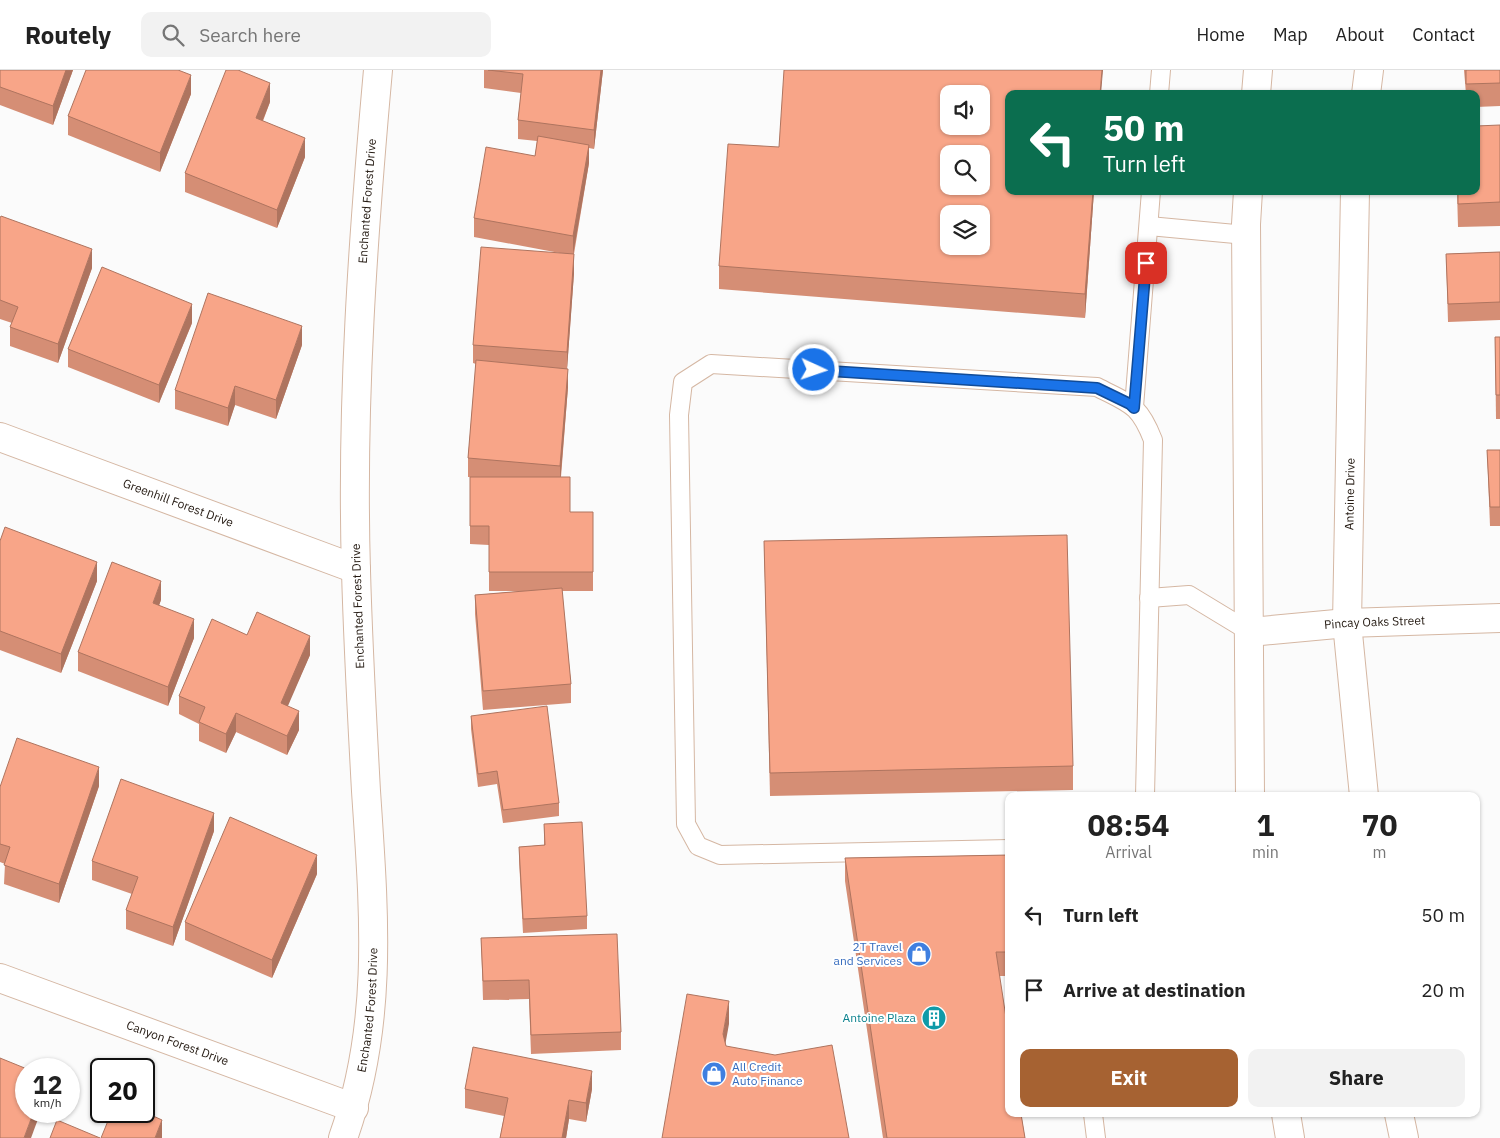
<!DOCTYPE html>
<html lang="en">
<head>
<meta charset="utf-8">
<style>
	body { margin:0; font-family:"IBM Plex Sans",sans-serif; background:#f2f2f2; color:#222; height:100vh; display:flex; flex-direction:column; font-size:19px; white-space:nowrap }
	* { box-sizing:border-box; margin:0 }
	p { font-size:16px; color:#767676 }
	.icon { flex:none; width:28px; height:28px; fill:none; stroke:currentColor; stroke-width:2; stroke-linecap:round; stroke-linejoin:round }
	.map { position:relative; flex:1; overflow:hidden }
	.details { position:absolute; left:1005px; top:722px; width:475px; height:325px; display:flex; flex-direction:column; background:#fff; border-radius:10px; box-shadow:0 1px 4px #0004 }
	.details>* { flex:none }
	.top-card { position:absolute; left:1005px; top:20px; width:475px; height:105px; border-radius:10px; box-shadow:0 1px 4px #0004; background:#0b6e4f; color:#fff; overflow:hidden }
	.tools { position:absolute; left:940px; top:15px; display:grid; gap:10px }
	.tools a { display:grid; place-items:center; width:50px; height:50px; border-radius:10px; background:#fff; box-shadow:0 1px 4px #0004; font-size:25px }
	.speed { position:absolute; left:15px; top:988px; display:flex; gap:10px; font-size:25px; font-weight:700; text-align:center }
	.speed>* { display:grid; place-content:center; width:65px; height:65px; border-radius:50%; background:#fff; box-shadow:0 1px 4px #0004; line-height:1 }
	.speed small { font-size:12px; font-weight:400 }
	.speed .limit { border:2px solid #111; border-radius:8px; background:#fff; color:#111 }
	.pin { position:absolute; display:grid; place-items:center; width:42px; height:42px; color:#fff; margin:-21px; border-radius:10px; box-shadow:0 2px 8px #0006 }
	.me { position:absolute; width:55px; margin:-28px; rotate:93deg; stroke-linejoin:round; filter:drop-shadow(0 0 4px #0008) }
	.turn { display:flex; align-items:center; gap:18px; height:105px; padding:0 15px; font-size:22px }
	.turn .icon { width:65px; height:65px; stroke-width:2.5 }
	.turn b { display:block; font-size:35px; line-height:42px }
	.eta { display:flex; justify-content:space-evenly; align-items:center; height:85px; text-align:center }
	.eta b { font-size:30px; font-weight:800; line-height:35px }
	.button { display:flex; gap:10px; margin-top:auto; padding:10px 15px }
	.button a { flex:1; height:58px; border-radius:10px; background:#a66232; color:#fff; font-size:20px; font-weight:800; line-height:58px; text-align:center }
	.button a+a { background:#f2f2f2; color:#222 }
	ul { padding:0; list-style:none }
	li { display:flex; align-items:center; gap:15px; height:75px; padding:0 15px }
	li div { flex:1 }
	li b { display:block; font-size:19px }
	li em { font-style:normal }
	header { display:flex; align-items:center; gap:30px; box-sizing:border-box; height:70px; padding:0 25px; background:#fff; border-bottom:1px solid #e0e0e0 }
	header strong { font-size:24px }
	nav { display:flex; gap:28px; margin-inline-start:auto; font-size:18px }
	.search { width:350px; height:45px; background:#f2f2f2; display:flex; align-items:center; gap:12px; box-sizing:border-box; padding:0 18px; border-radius:10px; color:#767676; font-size:19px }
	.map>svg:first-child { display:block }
</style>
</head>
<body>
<header>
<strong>Routely</strong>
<div class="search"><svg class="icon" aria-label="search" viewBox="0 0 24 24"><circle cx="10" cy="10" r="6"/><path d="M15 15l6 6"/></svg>Search here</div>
<nav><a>Home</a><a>Map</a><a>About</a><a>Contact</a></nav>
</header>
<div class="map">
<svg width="1500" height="1068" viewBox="0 0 1500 1068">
	<rect width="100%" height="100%" fill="#fbfbfb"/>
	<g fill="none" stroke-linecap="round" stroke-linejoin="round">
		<defs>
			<g id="service">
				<path d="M1159,24L1161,0"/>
				<path d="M1149,156L1246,165"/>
				<path d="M1134,337L1151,121"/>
				<path d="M1149,528L1189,525L1250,562"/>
				<path d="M1009,779L720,785L698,776L686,754L679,345L683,312L711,294L1097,317C1130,334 1139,334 1153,370L1145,726"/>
				<path d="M1093,1044L1096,1068"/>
			</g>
			<g id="minor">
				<path id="s1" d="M0,367L356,499"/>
				<path id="s2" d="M1250,562L1347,553L1500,548"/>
				<path id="s3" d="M0,908L354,1038"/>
				<path id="s4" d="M343,1068C384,953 374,841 366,721C362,648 358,574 356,501C351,334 363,166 378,0"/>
			</g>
			<g id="secondary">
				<path d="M1256,24L1258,0"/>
				<path d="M1366,24L1369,0"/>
				<path d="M1248,121L1246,154L1250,726"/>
				<path d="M1355,121L1347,553L1364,726"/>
				<path d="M1286,1044L1290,1068"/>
				<path d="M1399,1044L1404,1068"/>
			</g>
		</defs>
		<use href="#service" stroke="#d5b7a3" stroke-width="20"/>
		<use href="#minor" stroke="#d5b7a3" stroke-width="30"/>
		<use href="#secondary" stroke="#d5b7a3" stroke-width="30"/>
		<use href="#service" stroke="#fff" stroke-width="18"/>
		<use href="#minor" stroke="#fff" stroke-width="28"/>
		<use href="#secondary" stroke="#fff" stroke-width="28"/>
	</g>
	<g fill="#d58e75">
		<path d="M0,0H73L53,55L0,35Z"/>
		<path d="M484,0H603L594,79L589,78V93L574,184V203L567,298L568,317L561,407L570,442H593V521H562L571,614V633L483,640L475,544V525L523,521H489V475L470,474V407H468V388L476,294L473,293V275L565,184L474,167V148L535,86L537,71L518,69V50L521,23L484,18Z"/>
		<path d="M1464,0H1500V36L1476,37V24H1466Z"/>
		<path d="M191,24L160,102L68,65V46Z"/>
		<path d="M270,32L263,51L305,87L277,158L185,122V103Z"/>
		<path d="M1500,55V156L1458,157L1457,121H1476Z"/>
		<path d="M779,77L1094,121L1085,248L719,219V196Z"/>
		<path d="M0,148L92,198L58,293L10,276V257L12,253L0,249Z"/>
		<path d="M1500,182V250L1448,252L1446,184Z"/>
		<path d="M192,253L159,333L68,297V279Z"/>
		<path d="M1495,267H1500V349H1496Z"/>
		<path d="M302,275L276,349L235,335L228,356L175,339V320Z"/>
		<path d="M1487,380H1500V456H1490Z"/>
		<path d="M0,471L97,511L61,603L0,580Z"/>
		<path d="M764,471L1073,696V720L770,726Z"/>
		<path d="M161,530L159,535L194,568L168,636L78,601V582Z"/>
		<path d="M247,565L310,585L287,636L299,660L287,685L236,662L226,683L199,671V654L179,644V626Z"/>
		<path d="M471,646L559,733V746L503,753L497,714L478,717L471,659Z"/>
		<path d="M99,716L59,833L4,814L5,794L0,792V717Z"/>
		<path d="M544,754L587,846V859L523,863L519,790V777L544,775Z"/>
		<path d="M214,761L173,876L126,859V840L132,824L92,810V791Z"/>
		<path d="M1009,785V906H999L1025,1068H883L845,811V788Z"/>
		<path d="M317,804L272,908L185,870V852Z"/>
		<path d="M481,868L621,962V980L531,984L529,929L483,930Z"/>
		<path d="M465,1019H592L586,1052L569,1049L566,1068H500L504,1046L465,1038Z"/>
	</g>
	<g fill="#ae745f">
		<path d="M66,0H73L53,55V36Z"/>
		<path d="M601,0H603L594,79V60Z"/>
		<path d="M1102,0H1103L1101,24H1100Z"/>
		<path d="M191,5V24L160,102V83Z"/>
		<path d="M270,13V32L256,67V48Z"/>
		<path d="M305,68V87L277,158V140Z"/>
		<path d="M589,75V93L573,185V166Z"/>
		<path d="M1093,121H1094L1085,248V224Z"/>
		<path d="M92,179V198L58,293V274Z"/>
		<path d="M574,184V203L567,300V282Z"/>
		<path d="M192,234V253L159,333V315Z"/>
		<path d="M302,256V275L276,349V330Z"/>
		<path d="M568,299V317L560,414V396Z"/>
		<path d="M235,316V335L228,356V338Z"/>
		<path d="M97,492V511L61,603V584Z"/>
		<path d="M161,511V530L153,552V533Z"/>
		<path d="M194,549V568L168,636V617Z"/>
		<path d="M310,566V585L281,652V633Z"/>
		<path d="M299,641V660L287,685V666Z"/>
		<path d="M236,643V662L226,683V664Z"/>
		<path d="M99,697V716L59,833V814Z"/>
		<path d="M214,743V761L173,876V857Z"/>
		<path d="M317,785V804L272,908V890Z"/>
		<path d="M729,931V954L723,987V964Z"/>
		<path d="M592,1001V1019L586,1052V1033Z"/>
		<path d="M569,1030V1049L566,1068H562Z"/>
		<path d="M34,1041H41L31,1068H24Z"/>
		<path d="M162,1050V1068H155Z"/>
	</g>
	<g fill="#f8a588" stroke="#ae745f" fill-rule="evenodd">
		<path d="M0,0H66L53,36L0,17Z"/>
		<path d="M86,0H178L191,5L160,83L68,46Z"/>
		<path d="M226,0H238L270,13L256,48L305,68L277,140L185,103Z"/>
		<path d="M488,0H601L594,60L518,50L523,4Z"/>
		<path d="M784,0H1102L1100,24H1009V121H1093L1085,224L719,196L728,74L779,77ZM949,24H981V56H949ZM949,84H981V116H949ZM949,144H981V176H949Z"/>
		<path d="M1466,0H1500V13L1466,14Z"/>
		<path d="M1500,55V132L1458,134V121H1476V56Z"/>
		<path d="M538,66L589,75L573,166L474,148L486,77L535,86Z"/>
		<path d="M1,146L92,179L58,274L10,257L18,237L0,230V148Z"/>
		<path d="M481,177L574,184L567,282L473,275Z"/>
		<path d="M1500,182V232L1448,234L1446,184Z"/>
		<path d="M102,197L192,234L159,315L68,279Z"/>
		<path d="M208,223L302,256L276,330L235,316L228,338L175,320Z"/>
		<path d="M1495,267H1500V325H1496Z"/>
		<path d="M476,290L568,299L560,396L468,388Z"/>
		<path d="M1487,380H1500V437H1490Z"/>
		<path d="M470,407H570V442H593V502H489V456H470Z"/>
		<path d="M5,457L97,492L61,584L0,561V471Z"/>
		<path d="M1067,465L1073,696L770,703L764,471Z"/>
		<path d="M112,492L161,511L153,533L194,549L168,617L78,582Z"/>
		<path d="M562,518L571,614L483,621L475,525Z"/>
		<path d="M257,542L310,566L281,633L299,641L287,666L236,643L226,664L199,652L205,637L179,626L212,549L247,565Z"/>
		<path d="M547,636L559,733L503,740L497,701L478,704L471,646Z"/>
		<path d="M17,668L99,697L59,814L4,795L10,777L0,774V717Z"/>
		<path d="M121,709L214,743L173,857L126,840L138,807L92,791Z"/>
		<path d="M230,747L317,785L272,890L185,852Z"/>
		<path d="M582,752L587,846L523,849L519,777L545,775L544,754Z"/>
		<path d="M1009,785V882H996L1009,967V1044H1021L1025,1068H887L845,788Z"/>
		<path d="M617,864L621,962L531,965L529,910L483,911L481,868Z"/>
		<path d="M687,924L729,931L723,964L726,976L775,985L832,975L849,1068H662Z"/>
		<path d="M473,977L592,1001L586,1033L569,1030L562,1068H500L508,1028L465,1019Z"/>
		<path d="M0,988L27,999H26V1041H34L24,1068H0Z"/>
		<path d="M112,1041H142L162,1050L155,1068H101Z"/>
		<path d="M57,1050L100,1068H50Z"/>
	</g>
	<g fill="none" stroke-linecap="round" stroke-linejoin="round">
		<defs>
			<path id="route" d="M814,300L1097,318L1130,334L1134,338L1146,193"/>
		</defs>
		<use href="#route" stroke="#114b97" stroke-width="12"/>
		<use href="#route" stroke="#1a73e8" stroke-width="9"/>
	</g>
	<defs>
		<symbol id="shop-disc" viewBox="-11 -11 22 22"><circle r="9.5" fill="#3f7fe0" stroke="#fff"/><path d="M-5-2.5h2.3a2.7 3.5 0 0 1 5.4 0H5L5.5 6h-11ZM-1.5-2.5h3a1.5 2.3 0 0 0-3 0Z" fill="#fff"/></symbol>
		<symbol id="building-disc" viewBox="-11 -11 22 22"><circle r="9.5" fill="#0f9aa8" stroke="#fff"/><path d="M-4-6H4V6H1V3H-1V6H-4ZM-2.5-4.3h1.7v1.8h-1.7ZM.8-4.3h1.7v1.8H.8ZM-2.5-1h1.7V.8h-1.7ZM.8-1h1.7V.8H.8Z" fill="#fff"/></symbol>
	</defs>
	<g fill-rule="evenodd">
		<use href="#shop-disc" x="905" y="870" width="28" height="28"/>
		<use href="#building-disc" x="920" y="934" width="28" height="28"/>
		<use href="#shop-disc" x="700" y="990" width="28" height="28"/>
	</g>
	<g text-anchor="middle" stroke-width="4" stroke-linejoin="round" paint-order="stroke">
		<g font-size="12" fill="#231911" stroke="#fff">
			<text dy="4" stroke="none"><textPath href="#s4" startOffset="941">Enchanted Forest Drive</textPath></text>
			<text transform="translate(1350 424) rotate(-89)" y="4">Antoine Drive</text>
			<text dy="4" stroke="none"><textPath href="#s1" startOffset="190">Greenhill Forest Drive</textPath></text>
			<text transform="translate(358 536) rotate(-92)" y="4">Enchanted Forest Drive</text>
			<text dy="4" stroke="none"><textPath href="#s2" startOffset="125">Pincay Oaks Street</textPath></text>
			<text dy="4" stroke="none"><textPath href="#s4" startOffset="131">Enchanted Forest Drive</textPath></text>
			<text dy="4" stroke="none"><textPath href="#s3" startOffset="189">Canyon Forest Drive</textPath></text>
		</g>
		<g font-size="12" fill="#366cbe" stroke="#fff" text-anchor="end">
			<text x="902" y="881">2T Travel<tspan x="902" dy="14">and Services</tspan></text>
			<text x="732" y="1001" text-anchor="start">All Credit<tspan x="732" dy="14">Auto Finance</tspan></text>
		</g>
		<g font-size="12" fill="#0d838f" stroke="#fff" text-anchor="end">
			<text x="916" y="952">Antoine Plaza</text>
		</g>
	</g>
</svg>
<div class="tools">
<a><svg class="icon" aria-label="sound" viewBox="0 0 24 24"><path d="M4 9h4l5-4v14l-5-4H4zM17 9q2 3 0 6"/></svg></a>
<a><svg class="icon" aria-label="search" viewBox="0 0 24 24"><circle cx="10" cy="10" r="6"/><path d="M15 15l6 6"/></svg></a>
<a><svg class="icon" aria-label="layers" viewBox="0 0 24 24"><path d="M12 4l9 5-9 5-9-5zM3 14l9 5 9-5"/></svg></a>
</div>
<div class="speed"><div>12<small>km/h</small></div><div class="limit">20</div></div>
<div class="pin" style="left:1146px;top:193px;background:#d93025"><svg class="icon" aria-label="arrive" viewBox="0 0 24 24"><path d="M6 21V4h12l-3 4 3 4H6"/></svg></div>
<svg class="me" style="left:814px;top:300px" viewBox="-20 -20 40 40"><circle r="17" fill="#1a73e8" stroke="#fff" stroke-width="3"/><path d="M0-11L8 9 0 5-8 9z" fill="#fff"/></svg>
<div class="top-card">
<div class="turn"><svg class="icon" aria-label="left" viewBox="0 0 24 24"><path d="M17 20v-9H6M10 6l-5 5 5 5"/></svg><div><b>50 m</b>Turn left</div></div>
</div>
<section class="details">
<div class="eta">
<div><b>08:54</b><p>Arrival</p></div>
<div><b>1</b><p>min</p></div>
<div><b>70</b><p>m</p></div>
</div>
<ul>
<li><svg class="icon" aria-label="left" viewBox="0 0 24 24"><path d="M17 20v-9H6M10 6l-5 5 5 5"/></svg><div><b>Turn left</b></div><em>50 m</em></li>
<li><svg class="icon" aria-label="arrive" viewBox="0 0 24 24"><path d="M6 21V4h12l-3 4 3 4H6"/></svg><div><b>Arrive at destination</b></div><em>20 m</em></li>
</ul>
<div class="button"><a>Exit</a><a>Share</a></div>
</section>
</div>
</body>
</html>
